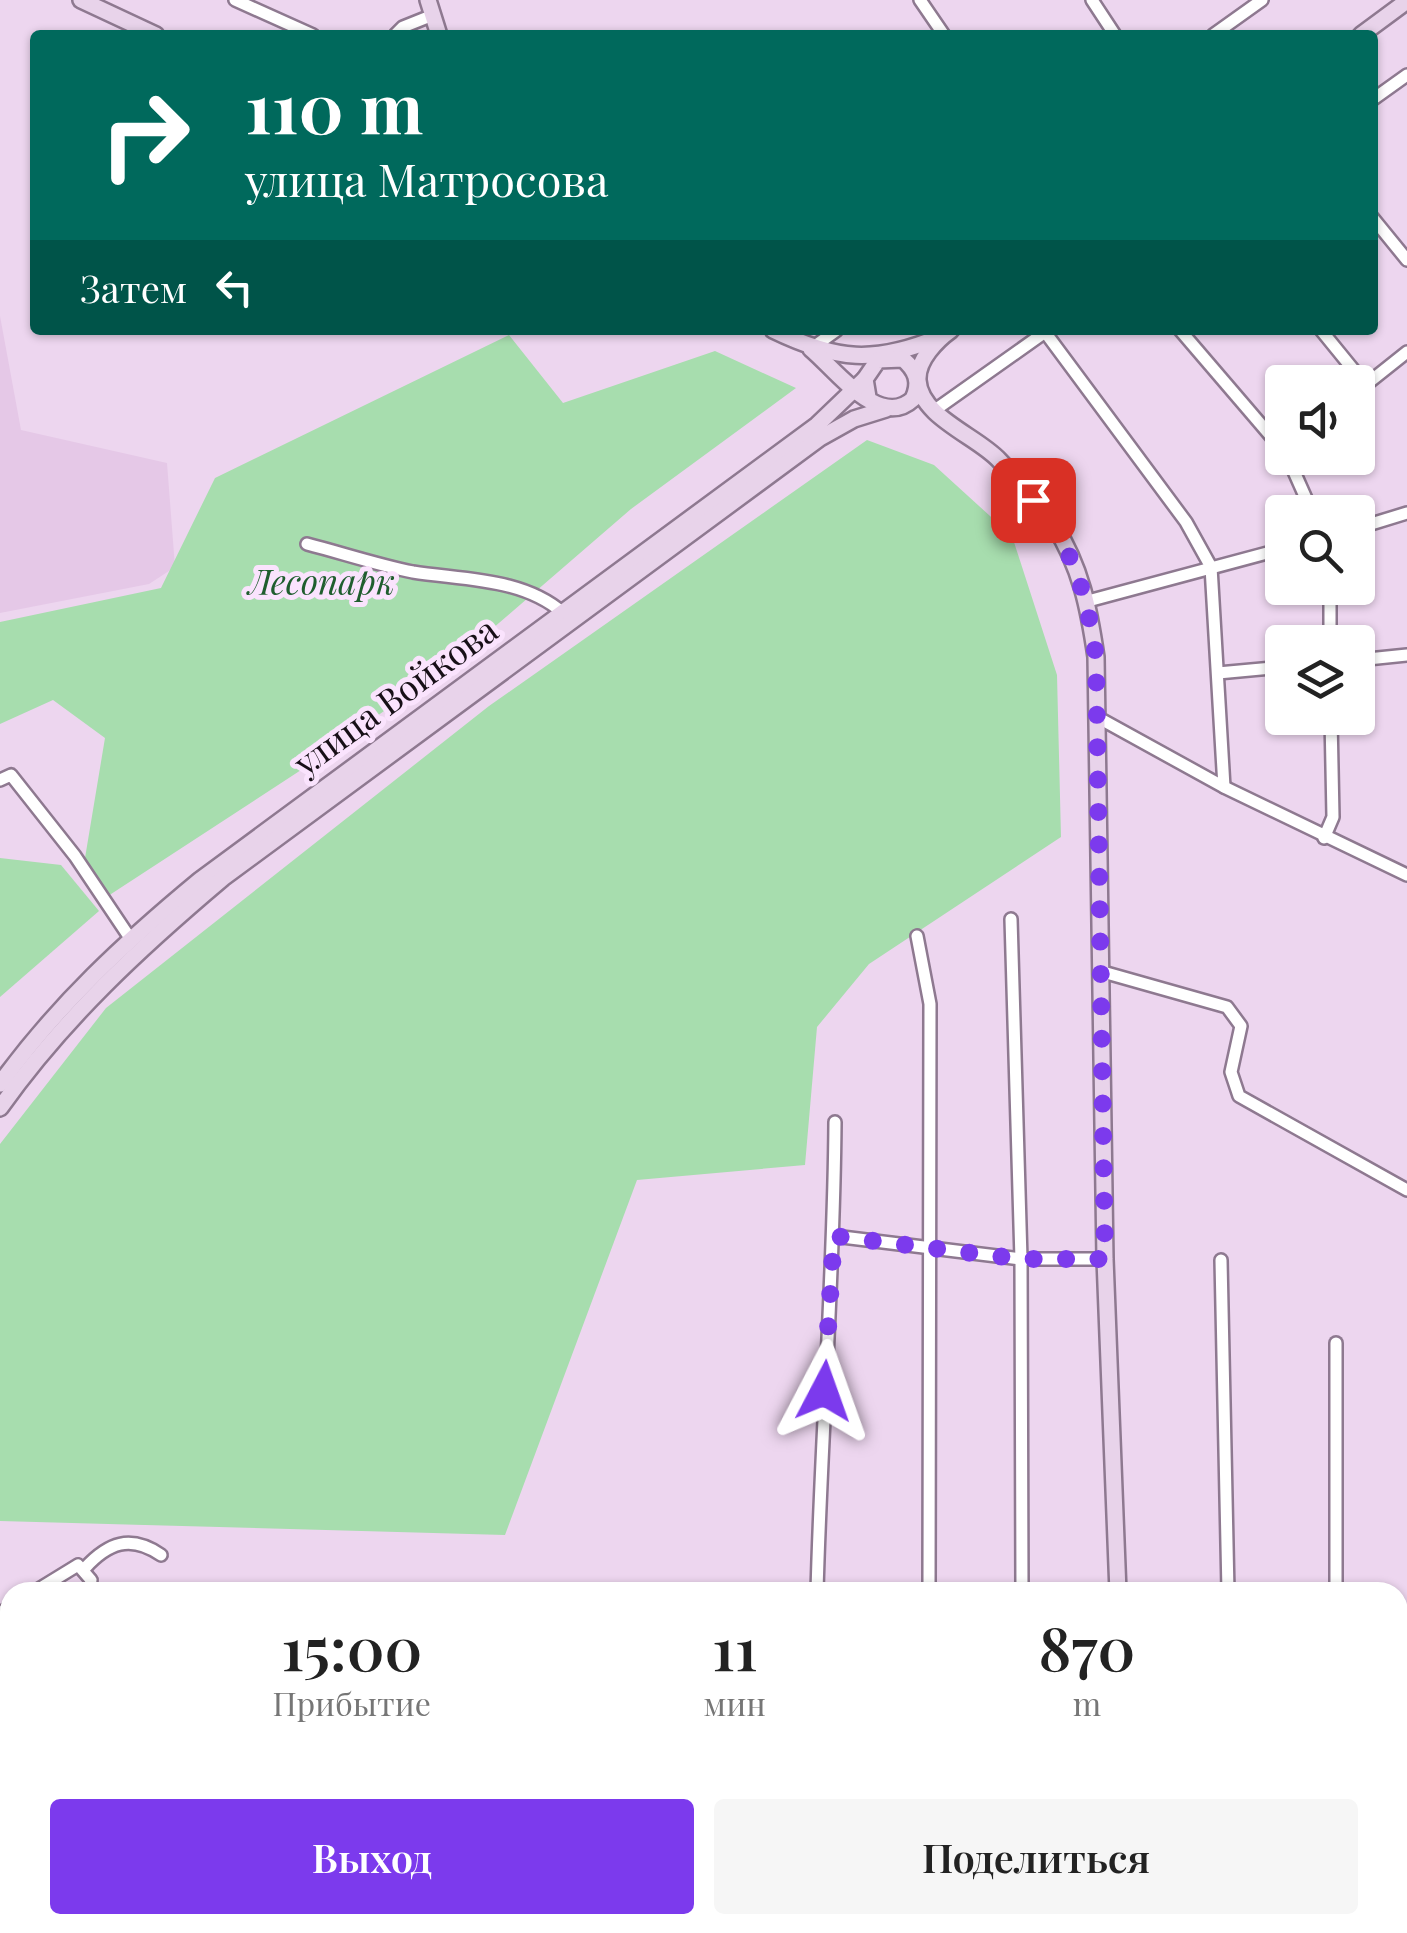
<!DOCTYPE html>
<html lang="ru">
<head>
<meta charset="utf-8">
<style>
	body { margin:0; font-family:"Playfair Display",serif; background:#f6f6f6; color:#222; height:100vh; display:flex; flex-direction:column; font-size:38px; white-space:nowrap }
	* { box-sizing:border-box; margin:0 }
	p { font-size:32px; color:#767676 }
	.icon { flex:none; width:55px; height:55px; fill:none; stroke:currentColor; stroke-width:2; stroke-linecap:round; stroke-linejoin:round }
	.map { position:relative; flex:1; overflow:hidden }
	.panel { position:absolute; left:0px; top:1582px; width:1408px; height:352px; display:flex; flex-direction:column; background:#fff; border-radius:30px 30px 0 0; box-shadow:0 2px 8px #0004 }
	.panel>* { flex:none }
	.banner { position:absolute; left:30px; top:30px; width:1348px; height:305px; border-radius:10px; box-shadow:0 2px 8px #0004; background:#00695c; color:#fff; overflow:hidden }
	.buttons { position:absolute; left:1265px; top:365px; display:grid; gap:20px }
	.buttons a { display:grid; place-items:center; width:110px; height:110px; border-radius:10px; background:#fff; box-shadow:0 2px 8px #0004; font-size:50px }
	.pin { position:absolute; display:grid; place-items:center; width:85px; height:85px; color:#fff; margin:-42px; border-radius:20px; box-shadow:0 5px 15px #0006 }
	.me { position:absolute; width:110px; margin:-55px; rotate:4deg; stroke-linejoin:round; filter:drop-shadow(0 0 8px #0008) }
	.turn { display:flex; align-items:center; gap:35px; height:210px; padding:0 50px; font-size:45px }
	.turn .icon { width:130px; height:130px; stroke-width:2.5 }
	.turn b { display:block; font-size:70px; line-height:85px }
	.then { display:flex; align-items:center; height:95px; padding:0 50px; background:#0003; gap:20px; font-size:38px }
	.eta { display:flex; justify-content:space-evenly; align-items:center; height:170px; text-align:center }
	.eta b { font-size:60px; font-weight:600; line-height:70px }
	.cta { display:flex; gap:20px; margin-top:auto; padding:20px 50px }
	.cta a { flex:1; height:115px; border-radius:10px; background:#7c3aed; color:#fff; font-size:40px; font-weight:600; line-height:115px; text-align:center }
	.cta a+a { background:#f6f6f6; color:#222 }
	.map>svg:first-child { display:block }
</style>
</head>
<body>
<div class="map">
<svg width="1407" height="1933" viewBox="0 0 1407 1933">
	<rect width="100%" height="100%" fill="#edd6ef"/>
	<path fill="#e5c8e7" d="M0,316L21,430L167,463L175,567L149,584L0,613Z"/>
	<g fill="#a7ddae">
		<path d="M509,335L563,403L715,351L796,388L631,509L456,660L298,772L108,896L84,864L105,738L53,700L0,724V622L161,588L215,478Z"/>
		<path d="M867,440L934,465L1012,536L1057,675L1061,837L869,964L817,1027L805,1165L637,1180L505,1535L0,1521V1144L106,1008L489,706Z"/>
		<path d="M0,858L61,865L99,911L0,997Z"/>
	</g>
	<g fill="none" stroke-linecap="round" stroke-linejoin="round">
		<defs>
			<g id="street">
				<path d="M235,0L313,35"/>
				<path d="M920,0L944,35"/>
				<path d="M1092,0L1115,35"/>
				<path d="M395,35L403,27L433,15"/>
				<path d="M1213,35L1262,0"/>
				<path d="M1372,100L1407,75"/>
				<path d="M1372,217L1407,260"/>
				<path d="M1180,330L1282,449"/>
				<path d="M1321,330L1365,384"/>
				<path d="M1045,332L1186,522L1211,567L1224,787"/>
				<path d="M812,348L837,330"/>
				<path d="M1358,391L1407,352"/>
				<path d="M935,410L1048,330"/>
				<path d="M1288,458L1312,512"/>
				<path d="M1358,528L1407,513"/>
				<path d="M307,544C342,553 378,565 413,572C464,580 523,578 563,613"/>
				<path d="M1088,601L1282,549"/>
				<path d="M1330,642V588"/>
				<path d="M1358,660L1407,655"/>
				<path d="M1218,673L1282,667"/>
				<path d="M1097,717L1224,787L1407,875"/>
				<path d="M0,780L11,775L75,856L130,938"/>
				<path d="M1324,838L1333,817L1331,718"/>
				<path d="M1011,919L1021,1259L1022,1592"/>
				<path d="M917,936L930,1004L929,1592"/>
				<path d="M1103,972L1227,1007L1241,1026L1231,1072L1239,1096L1407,1190"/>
				<path d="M834,1236L1021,1259H1105"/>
				<path d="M1221,1260L1228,1592"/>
				<path d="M85,1568C108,1543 130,1534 161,1555"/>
				<path d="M34,1592L78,1565L91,1580L89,1592"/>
				<path d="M817,1592C821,1436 834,1279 835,1122"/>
				<path d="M1336,1592V1343"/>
				<path d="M0,1613L10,1607"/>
				<path d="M1398,1632H1407"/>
				<path d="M0,1735L10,1730"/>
				<path d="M0,1923L7,1933"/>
				<path d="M705,1925V1933"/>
				<path d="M822,1925L823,1933"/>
				<path d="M935,1925V1933"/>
				<path d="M1031,1925V1933"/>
				<path d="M1236,1925V1933"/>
				<path d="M1343,1925V1933"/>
				<path d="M72,1933L74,1925"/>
			</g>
			<g id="secondary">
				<path d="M81,0L156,35"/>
				<path d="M428,0L439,35"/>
				<path d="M1361,35L1407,1"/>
				<path d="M773,330C837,361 874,364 940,337"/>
				<path d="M951,330C937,340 917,360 918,380C920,417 977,436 999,460C1018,480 1039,503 1054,525C1081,567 1089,609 1096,657L1105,1259L1118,1592"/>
				<path d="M811,349C836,370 880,430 913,399C921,382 916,370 903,359L878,360L865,379L868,397"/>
				<path d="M0,1084C57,1005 125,942 200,880L817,425L865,379"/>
				<path d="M0,1108C63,1019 140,948 223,878L820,438L854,419L886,409"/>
				<path d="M1132,1925L1133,1933"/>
			</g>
		</defs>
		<use href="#street" stroke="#8e7990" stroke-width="16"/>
		<use href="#secondary" stroke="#8e7990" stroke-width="20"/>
		<use href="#street" stroke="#fff" stroke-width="11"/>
		<use href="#secondary" stroke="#e8d3ea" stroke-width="15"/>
	</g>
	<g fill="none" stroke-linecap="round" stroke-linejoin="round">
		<path stroke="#7c3aed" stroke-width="18" stroke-dasharray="0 32.4" d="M824,1391L834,1236L1021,1259H1105L1096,657C1087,596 1074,548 1033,500"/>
	</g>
	<g text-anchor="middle" stroke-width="10" stroke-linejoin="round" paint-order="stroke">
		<g font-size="35" font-style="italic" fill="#1f5e2e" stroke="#fae3fd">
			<text x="322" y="595">Лесопарк</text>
		</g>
		<g font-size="35" fill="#170f17" stroke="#fae3fd">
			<text transform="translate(396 697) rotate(-36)" y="12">улица Войкова</text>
		</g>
	</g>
</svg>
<div class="buttons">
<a><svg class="icon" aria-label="sound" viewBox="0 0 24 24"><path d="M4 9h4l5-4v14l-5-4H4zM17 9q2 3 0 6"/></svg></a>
<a><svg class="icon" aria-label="search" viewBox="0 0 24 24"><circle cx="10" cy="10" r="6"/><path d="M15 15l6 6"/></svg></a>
<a><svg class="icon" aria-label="layers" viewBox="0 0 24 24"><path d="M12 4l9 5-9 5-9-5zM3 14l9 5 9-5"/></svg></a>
</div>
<div class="pin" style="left:1033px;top:500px;background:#d93025"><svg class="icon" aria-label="arrive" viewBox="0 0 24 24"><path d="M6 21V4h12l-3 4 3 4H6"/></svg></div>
<svg class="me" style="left:824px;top:1391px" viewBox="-20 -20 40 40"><path d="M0-17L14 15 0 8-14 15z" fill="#7c3aed" stroke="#fff" stroke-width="4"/></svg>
<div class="banner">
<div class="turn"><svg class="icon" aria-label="right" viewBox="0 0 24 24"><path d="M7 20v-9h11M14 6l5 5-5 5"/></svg><div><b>110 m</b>улица Матросова</div></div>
<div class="then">Затем<svg class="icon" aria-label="left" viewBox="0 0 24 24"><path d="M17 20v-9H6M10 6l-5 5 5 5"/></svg></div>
</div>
<section class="panel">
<div class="eta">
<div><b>15:00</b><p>Прибытие</p></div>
<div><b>11</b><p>мин</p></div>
<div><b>870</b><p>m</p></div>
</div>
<div class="cta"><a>Выход</a><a>Поделиться</a></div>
</section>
</div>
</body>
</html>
